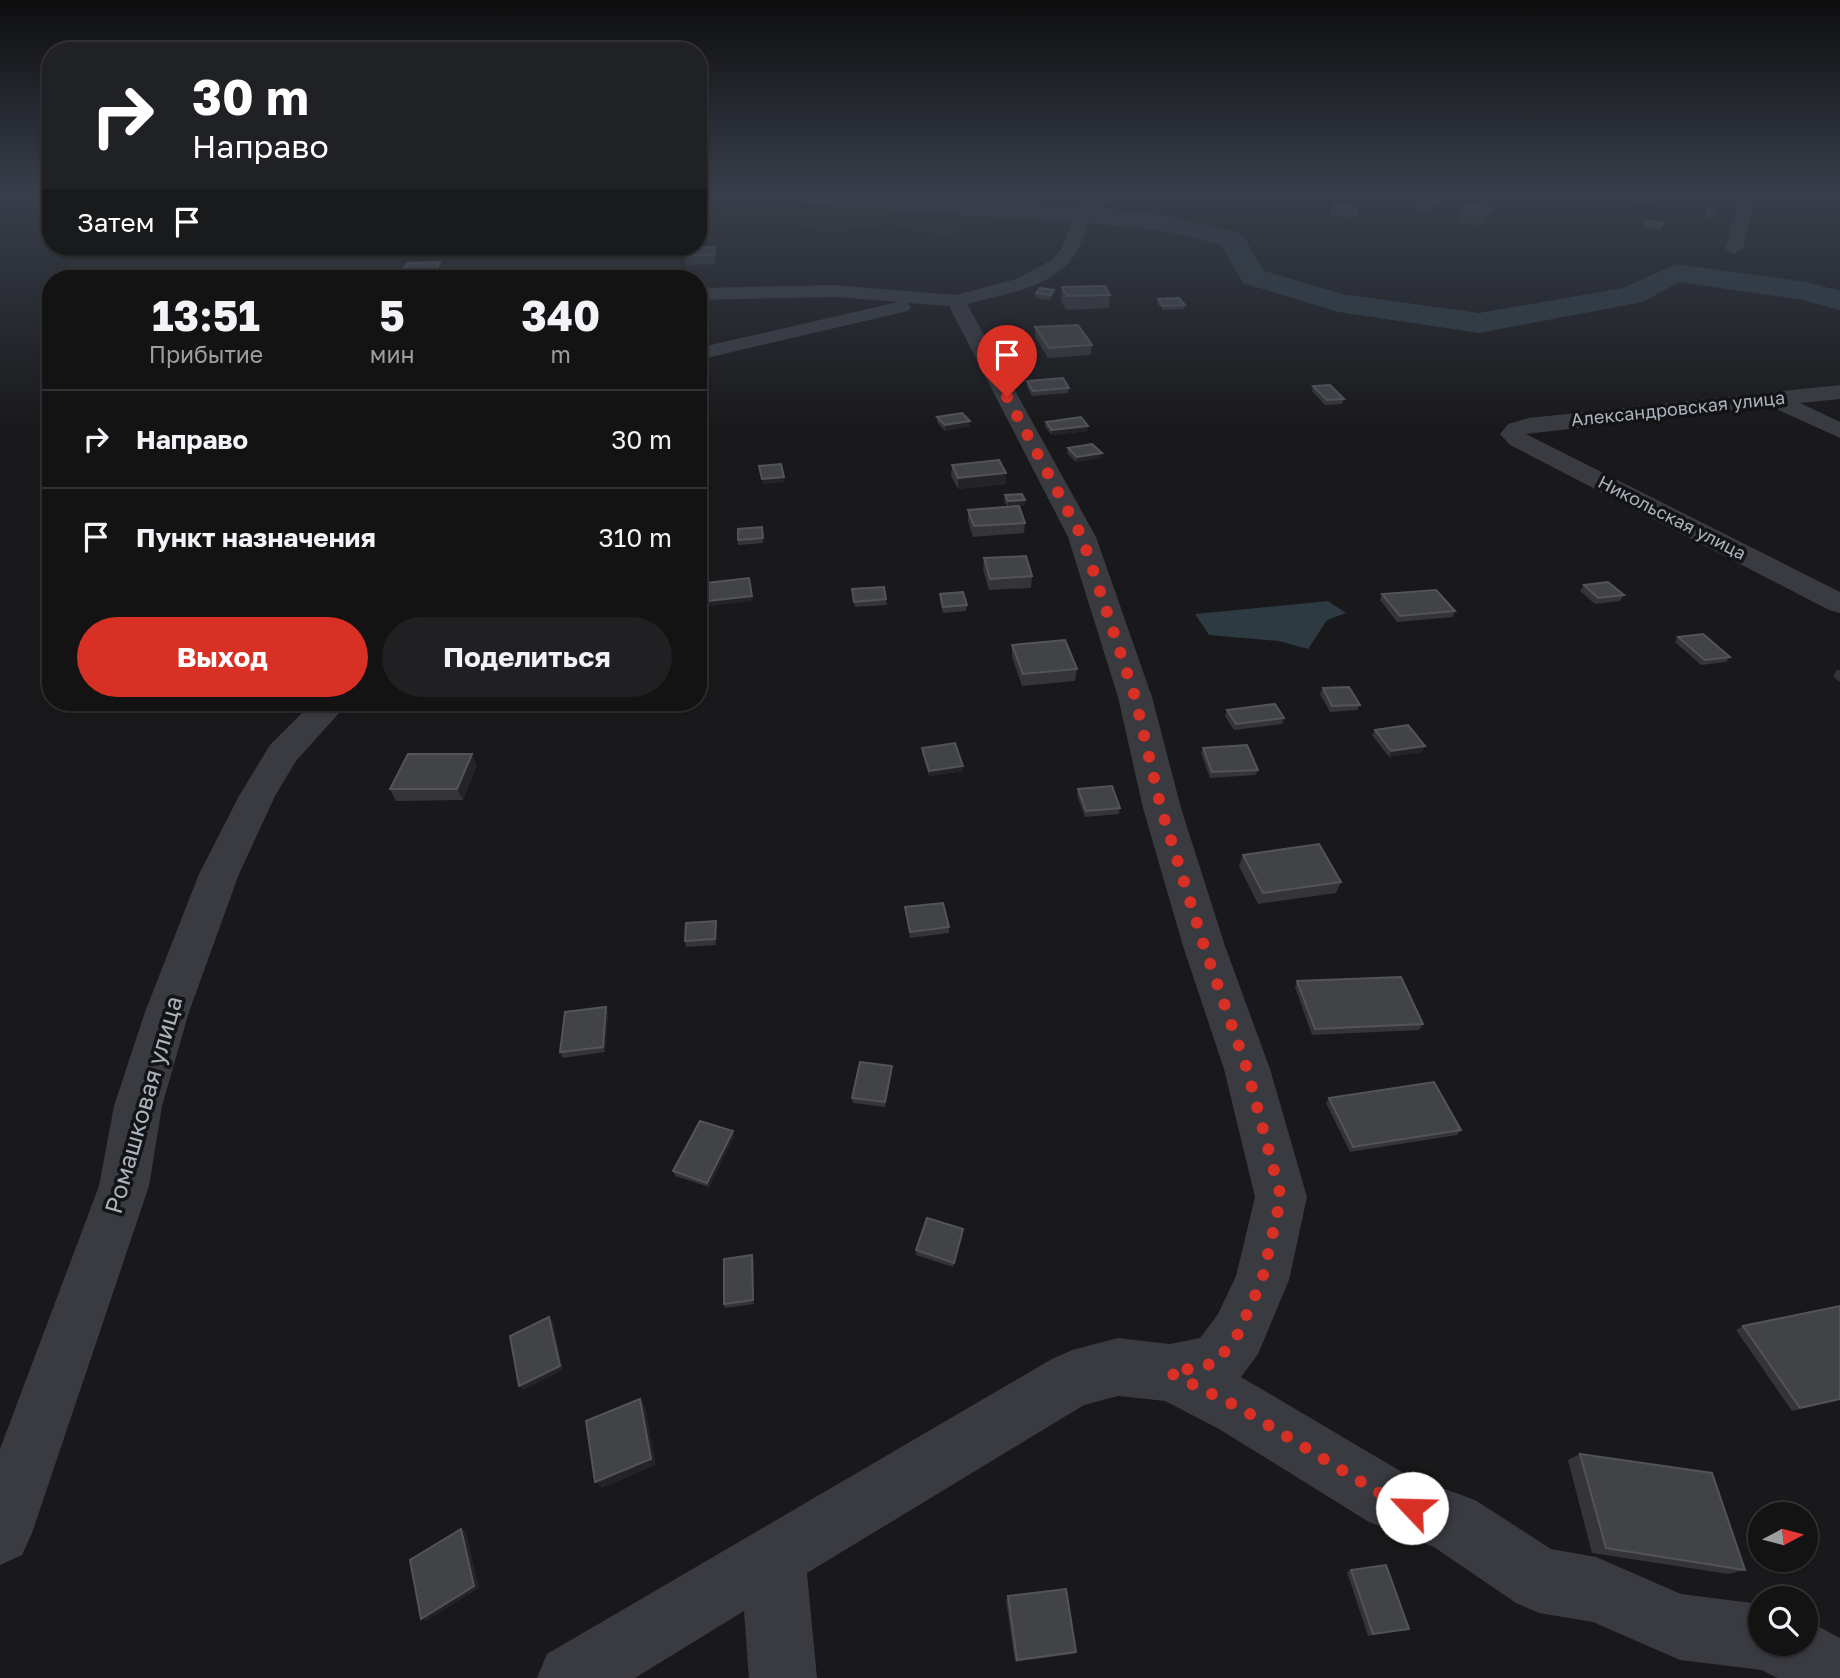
<!DOCTYPE html>
<html lang="ru">
<head>
<meta charset="utf-8">
<style>
	body { margin:0; font-family:"Golos Text",sans-serif; background:#202022; color:#f1f3f6; height:100vh; display:flex; flex-direction:column; font-size:26px; white-space:nowrap }
	* { box-sizing:border-box; margin:0 }
	p { font-size:23px; color:#9d9ea0 }
	.icon { flex:none; width:38px; height:38px; fill:none; stroke:currentColor; stroke-width:2; stroke-linecap:round; stroke-linejoin:round }
	.map { position:relative; flex:1; overflow:hidden }
	.side { position:absolute; left:42px; top:270px; width:665px; height:441px; display:flex; flex-direction:column; background:#131314; border-radius:28px; box-shadow:0 2px 5px #0004,0 0 0 2px #323234 }
	.side>* { flex:none }
	.guide { position:absolute; left:42px; top:42px; width:665px; height:214px; border-radius:28px; box-shadow:0 2px 5px #0004,0 0 0 2px #323234; background:#202124; color:#fff; overflow:hidden }
	.needle { width:46px; rotate:83deg }
	.buttons { position:absolute; left:1748px; top:1502px; display:grid; gap:14px }
	.buttons a { display:grid; place-items:center; width:70px; height:70px; border-radius:50%; background:#131314; box-shadow:0 2px 5px #0004,0 0 0 2px #323234; font-size:35px }
	.pin { position:absolute; display:grid; place-items:center; width:60px; height:60px; color:#fff; margin:-72px -30px; border-radius:50% 50% 50% 0; rotate:-45deg; box-shadow:0 0 7px #0007 }
	.pin .icon { rotate:45deg }
	.me { position:absolute; width:77px; margin:-38px; rotate:294deg; stroke-linejoin:round; filter:drop-shadow(0 0 5px #0008) }
	.turn { display:flex; align-items:center; gap:24px; height:147px; padding:0 35px; font-size:32px }
	.turn .icon { width:91px; height:91px; stroke-width:2.5 }
	.turn b { display:block; font-size:49px; line-height:60px }
	.then { display:flex; align-items:center; height:66px; padding:0 35px; background:#0003; gap:14px; font-size:26px }
	.eta { display:flex; justify-content:space-evenly; align-items:center; height:119px; text-align:center }
	.eta b { font-size:42px; font-weight:700; line-height:49px }
	.cta { display:flex; gap:14px; margin-top:auto; padding:14px 35px }
	.cta a { flex:1; height:80px; border-radius:42px; background:#d93025; color:#fff; font-size:28px; font-weight:700; line-height:80px; text-align:center }
	.cta a+a { background:#202022; color:#f1f3f6 }
	ul { padding:0; list-style:none }
	li { display:flex; align-items:center; gap:21px; height:98px; padding:0 35px; border-top:2px solid #323234 }
	li div { flex:1 }
	li b { display:block; font-size:26px }
	li em { font-style:normal }
	.map>svg:first-child { display:block }
</style>
</head>
<body>
<div class="map">
<svg width="1840" height="1678" viewBox="0 0 1840 1678">
	<rect width="100%" height="100%" fill="#19191b"/>
	<path fill="#1e271e" d="M698,195H773L790,206L975,218L953,237L888,226L827,231L712,213L698,216Z"/>
	<path fill="#2d3a41" d="M1328,601L1346,613L1327,620L1308,649L1279,641L1209,635L1195,614Z"/>
	<g fill="none" stroke-linecap="round" stroke-linejoin="round">
		<path fill="#2d3a41" fill-rule="evenodd" d="M792,195H876L1088,207L1170,216L1242,234L1264,271L1342,294L1479,313L1623,288L1676,264L1806,282L1840,291V310L1803,300L1680,282L1642,302L1479,333L1339,312L1243,283L1221,245L1169,232L1088,223L809,205L800,203Z"/>
		<g fill="#393b41" fill-rule="evenodd">
			<path d="M1101,195H1123L1092,211C1086,224 1084,239 1077,251C1056,288 1005,294 967,304L1096,537L1152,697L1181,808L1225,946L1270,1069L1307,1197L1289,1280L1258,1354L1241,1377L1407,1475L1475,1500L1551,1549L1596,1557L1681,1594L1760,1604V1643H1806V1620L1840,1638V1678H1777L1762,1670L1680,1660L1593,1622L1539,1613L1516,1603L1434,1547L1369,1522L1219,1429L1165,1401L1118,1396L1084,1405L807,1573L817,1678H749L744,1611L635,1678H537L547,1654L1052,1359L1072,1350L1118,1338L1170,1344L1200,1338L1218,1314L1236,1276L1255,1197L1224,1069L1183,946L1143,808L1118,697L1068,537L949,306L907,303L911,307L908,311L698,360V348L898,302L835,297L698,300V288L835,285L956,295L1016,279L1052,260L1062,248L1080,205Z"/>
			<path d="M1429,195H1445L1430,211H1418L1416,208Z"/>
			<path d="M1740,195H1756L1743,249L1734,254L1725,249Z"/>
			<path d="M1824,195H1840V201L1827,198Z"/>
			<path d="M1840,385V399L1800,403L1840,422V438L1770,406L1526,434L1840,592V613L1829,610L1510,445L1500,434L1508,424L1529,418Z"/>
			<path d="M313,702H349L296,761L275,796L239,874L189,1012L162,1106L149,1186L32,1533L22,1555L0,1565V1449L99,1186L114,1106L145,1012L199,874L239,796L270,745Z"/>
		</g>
	</g>
	<g fill="#353539">
		<path d="M1634,195H1656L1652,205L1631,201Z"/>
		<path d="M1333,205L1357,214L1356,218L1330,216Z"/>
		<path d="M1491,208L1487,220L1481,226L1457,222L1461,210Z"/>
		<path d="M1708,209L1717,210L1713,218L1704,217Z"/>
		<path d="M1646,220L1663,223L1659,231L1642,229Z"/>
		<path d="M642,247H656V250H643Z"/>
		<path d="M715,247L716,255L715,264L686,265L685,256Z"/>
		<path d="M441,266L436,274L404,275L402,271Z"/>
		<path d="M1062,287L1110,295L1109,308L1066,310L1061,301Z"/>
		<path d="M1054,290V294L1049,300L1035,298L1036,293Z"/>
		<path d="M1158,299L1185,305L1184,309L1163,310L1157,303Z"/>
		<path d="M1035,327L1092,345L1091,355L1048,358L1035,337Z"/>
		<path d="M1027,381L1069,388L1068,393L1032,396L1027,386Z"/>
		<path d="M1313,386L1344,399L1342,404L1325,405L1312,391Z"/>
		<path d="M698,407L702,433H698Z"/>
		<path d="M937,417L970,426L945,431L937,422Z"/>
		<path d="M1046,422L1088,431L1052,435L1045,427Z"/>
		<path d="M1068,448L1101,458L1076,462L1067,453Z"/>
		<path d="M952,465L1006,473V484L958,489L951,476Z"/>
		<path d="M1005,495L1025,505L1008,507L1004,501Z"/>
		<path d="M968,510L1025,523L1024,533L973,537L968,521Z"/>
		<path d="M762,527L763,543L738,545V540Z"/>
		<path d="M984,558L1032,576L1031,588L989,590L983,569Z"/>
		<path d="M1584,585L1624,595L1620,601L1595,604L1580,591Z"/>
		<path d="M852,589L886,599L887,605L855,607Z"/>
		<path d="M940,594L967,605L966,611L943,613L940,600Z"/>
		<path d="M1382,594L1455,611L1453,617L1397,622L1380,600Z"/>
		<path d="M1678,637L1730,657L1726,662L1701,665L1675,642Z"/>
		<path d="M1012,645L1077,669L1075,681L1022,686L1012,657Z"/>
		<path d="M1837,670H1840V682L1833,676Z"/>
		<path d="M1323,688L1360,705L1357,710L1330,712L1320,694Z"/>
		<path d="M1227,710L1284,718L1282,724L1234,730L1225,716Z"/>
		<path d="M1375,730L1422,752L1389,757L1372,735Z"/>
		<path d="M922,748L963,766V771L929,776L922,753Z"/>
		<path d="M1203,748L1258,770L1256,775L1210,778L1201,753Z"/>
		<path d="M477,765L463,800L396,801L390,789Z"/>
		<path d="M1078,789L1120,808L1119,814L1085,817L1077,795Z"/>
		<path d="M1243,855L1341,882L1336,893L1258,904L1239,866Z"/>
		<path d="M905,907L949,927V933L910,938Z"/>
		<path d="M716,921L717,927L716,945L686,947L685,941Z"/>
		<path d="M1297,981L1423,1024L1419,1030L1312,1035L1295,987Z"/>
		<path d="M608,1013L605,1052L563,1058L560,1052Z"/>
		<path d="M892,1072L885,1107L853,1103L852,1098Z"/>
		<path d="M1329,1098L1461,1130L1457,1135L1350,1152L1326,1103Z"/>
		<path d="M734,1136L709,1187L675,1176L673,1171Z"/>
		<path d="M963,1234L953,1267L916,1255V1250Z"/>
		<path d="M754,1260V1304L725,1308L724,1304Z"/>
		<path d="M1840,1306V1400L1792,1411L1736,1330L1743,1326Z"/>
		<path d="M1580,1454L1745,1570L1728,1574L1592,1553L1568,1460Z"/>
		<path d="M1351,1570L1409,1629L1368,1636L1347,1572Z"/>
		<path d="M1008,1596L1076,1652L1073,1654L1015,1662L1006,1600Z"/>
	</g>
	<g fill="#242427">
		<path d="M1491,208L1487,220L1481,226L1485,214Z"/>
		<path d="M440,262L441,266L436,274L435,270Z"/>
		<path d="M970,421V426L945,431V425Z"/>
		<path d="M1088,426V431L1052,435V430Z"/>
		<path d="M1102,453L1101,458L1076,462L1077,457Z"/>
		<path d="M1006,473V484L958,489V478Z"/>
		<path d="M784,477L785,482L763,484L762,479Z"/>
		<path d="M1025,500V505L1008,507V501Z"/>
		<path d="M752,596L753,601L700,607L699,602Z"/>
		<path d="M1425,746L1422,752L1389,757L1391,751Z"/>
		<path d="M472,754L477,765L463,800L457,789Z"/>
		<path d="M963,766V771L929,776V771Z"/>
		<path d="M716,921L717,927L716,945L715,939Z"/>
		<path d="M606,1007L608,1013L605,1052L603,1047Z"/>
		<path d="M892,1066V1072L885,1107V1102Z"/>
		<path d="M733,1131L734,1136L709,1187L707,1183Z"/>
		<path d="M752,1255L754,1260V1304L753,1300Z"/>
		<path d="M549,1317L553,1321L563,1370L523,1390L519,1386Z"/>
		<path d="M640,1399L645,1406L656,1465L602,1488L595,1482Z"/>
		<path d="M461,1529L466,1532L479,1588L426,1621L421,1619Z"/>
	</g>
	<g fill="#414347" stroke="#525459" stroke-width="2">
		<path d="M1467,204L1491,208L1485,214L1461,210Z"/>
		<path d="M1333,205L1358,207L1357,214L1332,212Z"/>
		<path d="M1708,209L1717,210L1715,214L1706,213Z"/>
		<path d="M1646,220L1663,223L1661,227L1644,225Z"/>
		<path d="M715,247L714,255L685,256L686,248Z"/>
		<path d="M440,262L435,270L402,271L408,263Z"/>
		<path d="M685,275V278H674V276Z"/>
		<path d="M1105,286L1110,295L1067,296L1062,287Z"/>
		<path d="M1040,288L1054,290L1050,295L1036,293Z"/>
		<path d="M1179,298L1185,305L1163,306L1158,299Z"/>
		<path d="M1078,325L1092,345L1049,348L1035,327Z"/>
		<path d="M1063,378L1069,388L1033,391L1027,381Z"/>
		<path d="M1330,385L1344,399L1327,400L1313,386Z"/>
		<path d="M962,413L970,421L945,425L937,417Z"/>
		<path d="M1081,417L1088,426L1052,430L1046,422Z"/>
		<path d="M1092,444L1102,453L1077,457L1068,448Z"/>
		<path d="M999,460L1006,473L958,478L952,465Z"/>
		<path d="M781,464L784,477L762,479L759,466Z"/>
		<path d="M1022,494L1025,500L1008,501L1005,495Z"/>
		<path d="M1019,506L1025,523L974,526L968,510Z"/>
		<path d="M762,527L763,538L738,540V529Z"/>
		<path d="M1026,556L1032,576L990,579L984,558Z"/>
		<path d="M749,578L752,596L699,602L698,584Z"/>
		<path d="M1608,582L1624,595L1598,598L1584,585Z"/>
		<path d="M884,587L886,599L854,602L852,589Z"/>
		<path d="M1436,590L1455,611L1400,616L1382,594Z"/>
		<path d="M963,592L967,605L943,607L940,594Z"/>
		<path d="M1703,634L1730,657L1705,660L1678,637Z"/>
		<path d="M1065,640L1077,669L1023,674L1012,645Z"/>
		<path d="M1349,687L1360,705L1332,706L1323,688Z"/>
		<path d="M1275,704L1284,718L1236,724L1227,710Z"/>
		<path d="M1408,725L1425,746L1391,751L1375,730Z"/>
		<path d="M955,743L963,766L929,771L922,748Z"/>
		<path d="M1247,745L1258,770L1212,772L1203,748Z"/>
		<path d="M408,754H472L457,789H390Z"/>
		<path d="M1112,786L1120,808L1086,811L1078,789Z"/>
		<path d="M1319,844L1341,882L1263,893L1243,855Z"/>
		<path d="M943,903L949,927L910,932L905,907Z"/>
		<path d="M716,921L715,939L685,941L686,923Z"/>
		<path d="M1401,977L1423,1024L1315,1029L1297,981Z"/>
		<path d="M606,1007L603,1047L560,1052L565,1012Z"/>
		<path d="M860,1062L892,1066L885,1102L852,1098Z"/>
		<path d="M1434,1082L1461,1130L1353,1147L1329,1098Z"/>
		<path d="M700,1121L733,1131L707,1183L673,1171Z"/>
		<path d="M927,1218L963,1229L954,1263L916,1250Z"/>
		<path d="M752,1255L753,1300L724,1304V1259Z"/>
		<path d="M1840,1306V1399L1800,1408L1743,1326Z"/>
		<path d="M549,1317L560,1366L519,1386L510,1336Z"/>
		<path d="M640,1399L651,1459L595,1482L586,1421Z"/>
		<path d="M1580,1454L1712,1473L1745,1570L1606,1548Z"/>
		<path d="M461,1529L474,1586L421,1619L410,1560Z"/>
		<path d="M1386,1565L1409,1629L1373,1634L1351,1570Z"/>
		<path d="M1066,1589L1076,1652L1017,1660L1008,1596Z"/>
	</g>
	<linearGradient id="sky" x2="0" y2="1"><stop stop-color="#0e0e0f"/><stop offset="0.45" stop-color="#383e4a"/><stop offset="1" stop-color="#383e4a" stop-opacity="0"/></linearGradient>
	<rect width="1840" height="430" fill="url(#sky)"/>
	<g fill="none" stroke-linecap="round" stroke-linejoin="round">
		<path stroke="#d93025" stroke-width="12" stroke-dasharray="0 21.6" d="M1007,397L1082,537L1135,697L1161,808L1204,946L1247,1069L1281,1197L1262,1280L1238,1334L1216,1363L1170,1373L1240,1408L1391,1500L1412,1508"/>
	</g>
	<g text-anchor="middle" stroke-width="7" stroke-linejoin="round" paint-order="stroke">
		<g font-size="18" fill="#aab2bc" stroke="#141416">
			<text transform="translate(1678 409) rotate(-6)" y="6">Александровская улица</text>
			<text transform="translate(1672 518) rotate(27)" y="6">Никольская улица</text>
		</g>
		<g font-size="24" fill="#aab2bc" stroke="#141416">
			<text transform="translate(144 1105) rotate(-74)" y="8">Ромашковая улица</text>
		</g>
	</g>
</svg>
<div class="buttons">
<a><svg class="needle" viewBox="-14 -14 28 28"><path d="M0-13l5 13h-10z" fill="#e53935"/><path d="M0 13l5-13h-10z" fill="#9d9ea0"/></svg></a>
<a><svg class="icon" aria-label="search" viewBox="0 0 24 24"><circle cx="10" cy="10" r="6"/><path d="M15 15l6 6"/></svg></a>
</div>
<div class="pin" style="left:1007px;top:397px;background:#d93025"><svg class="icon" aria-label="arrive" viewBox="0 0 24 24"><path d="M6 21V4h12l-3 4 3 4H6"/></svg></div>
<svg class="me" style="left:1412px;top:1508px" viewBox="-20 -20 40 40"><circle r="19" fill="#fff"/><path d="M0-13L10 11 0 6-10 11z" fill="#d93025"/></svg>
<div class="guide">
<div class="turn"><svg class="icon" aria-label="right" viewBox="0 0 24 24"><path d="M7 20v-9h11M14 6l5 5-5 5"/></svg><div><b>30 m</b>Направо</div></div>
<div class="then">Затем<svg class="icon" aria-label="arrive" viewBox="0 0 24 24"><path d="M6 21V4h12l-3 4 3 4H6"/></svg></div>
</div>
<section class="side">
<div class="eta">
<div><b>13:51</b><p>Прибытие</p></div>
<div><b>5</b><p>мин</p></div>
<div><b>340</b><p>m</p></div>
</div>
<ul>
<li><svg class="icon" aria-label="right" viewBox="0 0 24 24"><path d="M7 20v-9h11M14 6l5 5-5 5"/></svg><div><b>Направо</b></div><em>30 m</em></li>
<li><svg class="icon" aria-label="arrive" viewBox="0 0 24 24"><path d="M6 21V4h12l-3 4 3 4H6"/></svg><div><b>Пункт назначения</b></div><em>310 m</em></li>
</ul>
<div class="cta"><a>Выход</a><a>Поделиться</a></div>
</section>
</div>
</body>
</html>
